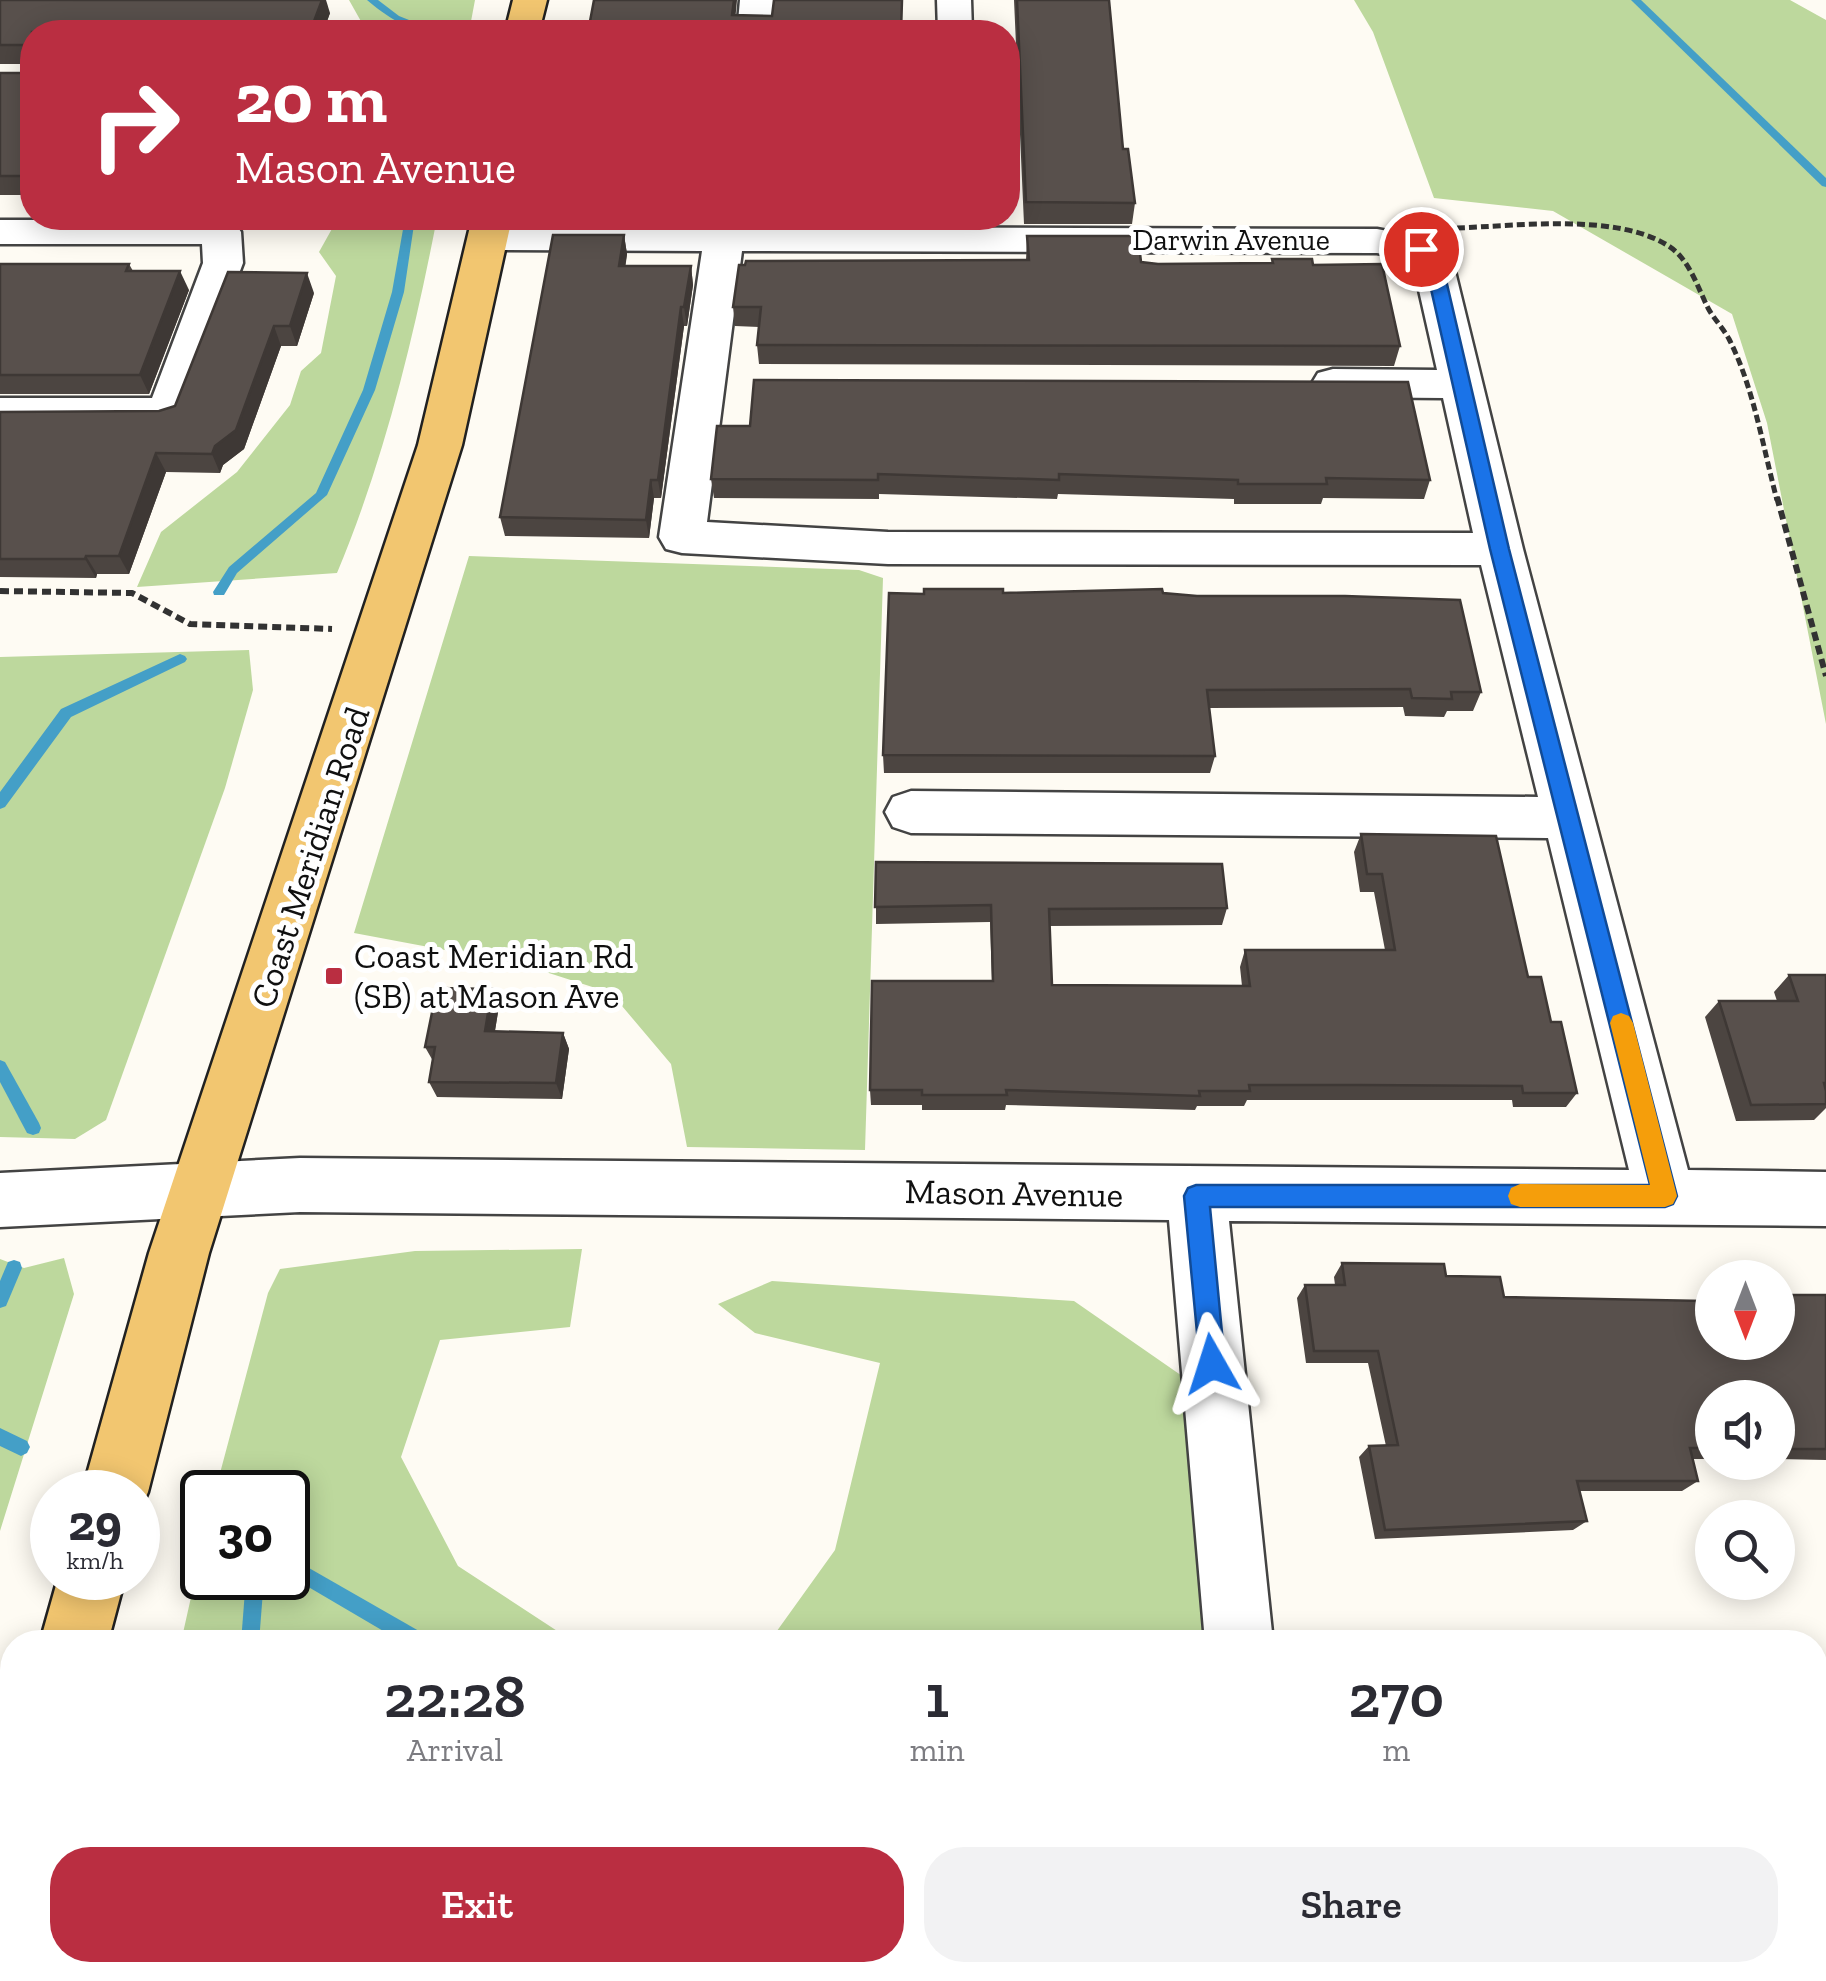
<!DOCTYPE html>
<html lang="en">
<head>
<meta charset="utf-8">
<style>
	body { margin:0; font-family:"Zilla Slab",serif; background:#f2f2f3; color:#2b2b33; height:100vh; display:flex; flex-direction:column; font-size:38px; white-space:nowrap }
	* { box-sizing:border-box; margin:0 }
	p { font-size:32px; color:#7c7c81 }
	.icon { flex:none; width:55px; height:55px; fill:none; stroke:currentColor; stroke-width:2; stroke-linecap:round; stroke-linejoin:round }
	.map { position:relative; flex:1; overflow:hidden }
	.side { position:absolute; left:0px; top:1630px; width:1828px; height:352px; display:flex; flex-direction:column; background:#fff; border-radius:40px 40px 0 0; box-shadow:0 5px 25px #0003 }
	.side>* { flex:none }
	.top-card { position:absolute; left:20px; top:20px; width:1000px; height:210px; border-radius:40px; box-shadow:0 5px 25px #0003; background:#ba2e41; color:#fff; overflow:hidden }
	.needle { width:65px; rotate:180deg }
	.controls { position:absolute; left:1695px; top:1260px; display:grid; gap:20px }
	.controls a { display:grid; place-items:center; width:100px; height:100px; border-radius:50%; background:#fff; box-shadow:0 5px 25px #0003; font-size:50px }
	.speed { position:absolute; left:30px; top:1470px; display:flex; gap:20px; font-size:50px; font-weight:700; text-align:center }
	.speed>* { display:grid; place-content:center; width:130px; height:130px; border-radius:50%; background:#fff; box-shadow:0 5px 25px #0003; line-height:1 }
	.speed small { font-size:25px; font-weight:400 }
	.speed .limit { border:5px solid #111; border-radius:15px; background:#fff; color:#111 }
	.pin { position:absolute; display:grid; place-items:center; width:85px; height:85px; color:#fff; margin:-42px; border:5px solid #fff; border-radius:50%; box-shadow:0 2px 10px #0007 }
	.me { position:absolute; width:110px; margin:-55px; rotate:354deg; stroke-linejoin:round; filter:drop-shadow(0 0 8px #0008) }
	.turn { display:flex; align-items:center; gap:35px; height:210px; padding:0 50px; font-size:45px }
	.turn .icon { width:130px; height:130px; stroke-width:2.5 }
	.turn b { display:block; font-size:70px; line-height:85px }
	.eta { display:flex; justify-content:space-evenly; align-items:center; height:170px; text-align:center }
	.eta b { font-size:60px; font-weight:600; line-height:70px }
	.button { display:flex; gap:20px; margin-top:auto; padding:20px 50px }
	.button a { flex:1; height:115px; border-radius:40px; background:#ba2e41; color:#fff; font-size:40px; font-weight:600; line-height:115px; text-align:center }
	.button a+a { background:#f2f2f3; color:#2b2b33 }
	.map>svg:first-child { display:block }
</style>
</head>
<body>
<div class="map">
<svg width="1826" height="1981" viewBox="0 0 1826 1981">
	<rect width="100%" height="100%" fill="#fefbf3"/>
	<g fill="#bdd89d">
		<path d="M349,0H475L469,32H367Z"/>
		<path d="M1354,0H1790L1826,20V724L1767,423L1732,314L1553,211L1434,198L1373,32Z"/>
		<path d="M338,218H437C414,337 384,461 337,573L137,587L161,532L237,472L290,405L301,371L321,353L336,276L319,252Z"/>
		<path d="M469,556L859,570L883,578L865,1150L687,1147L671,1064L611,993L524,965L354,933Z"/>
		<path d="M249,650L253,690L225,788L106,1120L75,1139L0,1137V657Z"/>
		<path d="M582,1249L570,1327L440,1340L401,1457L458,1566L574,1642H181L202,1548V1578H288V1492H215L268,1293L280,1269L415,1251Z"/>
		<path d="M64,1258L74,1294L0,1531V1259L24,1268Z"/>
		<path d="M772,1281L1074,1301L1185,1378L1206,1642H769L835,1550L880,1363L755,1333L718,1304Z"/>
		<path d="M106,1970H1232L1233,1981H661L396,1971L393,1981H104Z"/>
	</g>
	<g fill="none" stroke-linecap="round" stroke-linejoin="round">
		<g fill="#449fc7" fill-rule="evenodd">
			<path d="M367,0H378L399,16L439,32C412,34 387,17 367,0Z"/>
			<path d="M1631,0H1641L1826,178V187L1822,186Z"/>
			<path d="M405,218H415L404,292L375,390L327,495L237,573L224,595H214L213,592L229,567L316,493L363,390L392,292Z"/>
			<path d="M180,654L185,656L187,659L185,662L71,717L5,807L0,809V792L61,709Z"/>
			<path d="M0,1060L5,1062L39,1123L41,1128L39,1133L33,1135L27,1133L0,1082Z"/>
			<path d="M14,1260L20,1262L22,1268L6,1306L0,1308V1281L8,1262Z"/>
			<path d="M0,1428L27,1441L30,1447L27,1453L21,1456L0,1446Z"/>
			<path d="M288,1556L426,1635L428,1642H402L288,1575Z"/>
			<path d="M246,1578H264L259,1642H241Z"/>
			<path d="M174,1970H194L193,1981H173Z"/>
			<path d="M819,1970H839L842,1981H822Z"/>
		</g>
		<defs>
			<g id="minor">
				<path d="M740,0H774L771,32H737Z"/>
				<path d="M937,0H971L972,32H938Z"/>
				<path d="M714,218H752L750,227L1377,229L1435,240L1454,267L1523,549L1688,1170L1826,1172V1226L1229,1221L1273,1642H1205L1169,1220L300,1212L0,1227V1173L300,1158L1629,1170L1548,838L911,833L893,827L885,812L893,797L911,791L1538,797L1481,565L888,564L682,553L666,549L659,537L702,251L489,250L475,247L469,238L475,229L489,226L710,227ZM742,251L1377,253L1408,259L1414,268L1437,370L1333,369L1318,373L1312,383L1318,393L1333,397L1443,398L1473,533L888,532L707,522Z"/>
				<path d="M0,220H221L235,223L241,232L243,263L183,422L168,426L0,428V398H152L203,263L202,244H0Z"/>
				<path d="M1231,1970H1307L1308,1981H1232Z"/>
			</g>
			<g id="major">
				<path d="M513,0H547L539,32H505Z"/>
				<path d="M472,218H512L462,445L209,1253L148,1492L138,1515V1492H82L149,1253L418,445Z"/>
				<path d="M58,1578H125L108,1642H40Z"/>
				<path d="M12,1859V1970H29L26,1975L0,1981V1864Z"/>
			</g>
		</defs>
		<use href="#minor" stroke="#434343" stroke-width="5"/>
		<use href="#major" stroke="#212121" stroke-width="5"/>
		<path stroke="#323232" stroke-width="5" stroke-dasharray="8 4" stroke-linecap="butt" d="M1457,228C1517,226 1615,213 1667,245C1689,258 1697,286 1708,308C1714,319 1723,328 1729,339C1754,388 1763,448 1777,500"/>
		<g stroke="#323232" stroke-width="6" stroke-dasharray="9 5" stroke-linecap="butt">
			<path d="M1777,497L1826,676"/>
			<path d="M0,591L132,593L190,624L332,629"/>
		</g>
		<use href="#minor" fill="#fff" fill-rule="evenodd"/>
		<use href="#major" fill="#f2c670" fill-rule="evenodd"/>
	</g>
	<g fill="#4c4541">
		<path d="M0,0L330,13L323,32H32V195H0V73H26V64H0Z"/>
		<path d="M1014,0H1109L1123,149L1135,203L1132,224H1024Z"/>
		<path d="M562,218H632V223H563Z"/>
		<path d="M624,235L627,254L625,266H691L693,285L687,326H684L661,498H654L649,538L505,536L500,517Z"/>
		<path d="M1027,236L1141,262L1158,264L1272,263V259L1313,265L1400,346L1394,366L759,364L757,345L759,327L735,326L733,307L1026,260Z"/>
		<path d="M0,264H129L133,271L189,290L149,394H0Z"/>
		<path d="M314,293L297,346H281L244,449L223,465L220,473L166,472L129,574H97L96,578L0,577V412L159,411L175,406Z"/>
		<path d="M717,426L1430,480L1424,499L1323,498L1321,504H1234V499L1058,494L1057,499L879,494V499L714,498L711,479Z"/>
		<path d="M1003,593H1163L1481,692L1473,711H1447L1444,717L1405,716L1403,707L1209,708L1215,756L1210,773H884L883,755Z"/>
		<path d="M1361,834L1528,977L1551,1022L1577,1093L1566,1107H1513L1512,1100H1247L1244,1106H1197L1195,1110L1006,1105L1005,1110H922V1105H871L870,1090L992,981L990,922L876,924V862L1227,908L1222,925L1049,926L1052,985L1242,986L1240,967L1245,950H1385L1374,892H1360L1354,852Z"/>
		<path d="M1789,975H1826V1108L1814,1120L1736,1121L1705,1017L1719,1001H1777L1774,992Z"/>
		<path d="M492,989L499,1006L495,1031L563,1033L569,1049L562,1099L437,1097L429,1082L433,1061L425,1047Z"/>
		<path d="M1342,1263L1446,1276L1504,1297L1697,1301L1703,1295H1826V1460L1778,1459V1398H1712V1459H1693L1698,1481L1682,1491H1580L1587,1521L1573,1530L1375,1539L1359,1457L1369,1446H1386L1368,1363H1306L1297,1298L1305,1285H1335L1334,1277Z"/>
	</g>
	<g fill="#3e3835">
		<path d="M322,0H326L330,13L323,32H310Z"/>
		<path d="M734,0H737L734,32L732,15Z"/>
		<path d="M624,235L627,254L623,285L619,266Z"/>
		<path d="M691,266L693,285L687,326L684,307Z"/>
		<path d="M180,271L189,290L149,394L140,375Z"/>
		<path d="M307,273L314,293L297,346L290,326Z"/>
		<path d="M681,307L684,326L661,498L658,480Z"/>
		<path d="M274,326L281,346L244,449L223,465L220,473L212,454Z"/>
		<path d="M156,453L166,472L129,574L119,556Z"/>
		<path d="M651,480L654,498L649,538L646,520Z"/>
		<path d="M86,556L97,574L96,578L85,559Z"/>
		<path d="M492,989L499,1006L492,1048L485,1031Z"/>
		<path d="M563,1033L569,1049L562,1099L556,1083Z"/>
	</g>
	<g fill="#58504c" stroke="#3e3835" stroke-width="2.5">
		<path d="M0,0H322L310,32H32V176H0V73H26V45H0Z"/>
		<path d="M594,0H734L732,15L772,16L774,0H902L901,32H588Z"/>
		<path d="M1017,0H1109L1123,149H1128L1135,203L1026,202Z"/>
		<path d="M553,235H624L619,266H691L684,307H681L658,480H651L646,520L500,517Z"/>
		<path d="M1027,236H1138L1141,262L1158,264L1273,263L1272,259H1312L1313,265L1382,264L1400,346L757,345L761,307H733L739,265H745L746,261L1029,260Z"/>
		<path d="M0,264H129L126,271H180L140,375H0Z"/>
		<path d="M228,272L307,273L290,326H274L236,430L215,446L212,454L156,453L119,556H86L85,559H0V412L159,411L175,406Z"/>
		<path d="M754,380L1408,382L1430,480L1326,478L1327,484H1238V480L1059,474V480L878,474V480L711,479L717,426H750Z"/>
		<path d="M924,589H1003V593L1162,589L1163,593L1197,596H1345L1460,600L1481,692H1451L1452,699L1412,698L1410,689L1207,690L1215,756L883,755L889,593L924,594Z"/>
		<path d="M1361,834L1496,836L1528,977H1541L1551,1022H1561L1577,1093H1523L1522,1086L1359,1085H1249L1250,1091H1199L1200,1096L1006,1090L1007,1095H922V1090H870L872,981H993L991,905L875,907L876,862L1222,864L1227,908L1049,909L1052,985L1250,986L1245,950H1395L1382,874H1367Z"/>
		<path d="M1789,975H1826V1083H1824L1826,1091V1104L1751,1105L1719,1001H1798Z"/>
		<path d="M437,988L492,989L485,1031L563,1033L556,1083L429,1082L435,1047H425Z"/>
		<path d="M1342,1263L1444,1264L1446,1276L1500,1277L1504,1297L1705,1301L1703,1295H1712V1342H1778V1295H1826V1449H1778V1398H1712V1448H1690L1698,1481H1577L1587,1521L1385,1530L1369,1446L1398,1445L1378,1351H1314L1305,1285H1345Z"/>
	</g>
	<path fill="#1a73e8" stroke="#114b97" stroke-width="2.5" d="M1421,244L1427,245L1443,267L1509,549L1677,1196L1673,1204L1665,1207H1210L1225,1364L1222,1373L1212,1377L1203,1373L1200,1364L1184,1196L1188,1188L1196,1185H1650L1490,549L1426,267L1413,249Z"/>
	<path fill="#f59e0b" d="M1621,1013L1629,1016L1633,1023L1677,1196L1673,1204L1665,1207H1520L1511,1204L1508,1196L1511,1188L1520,1184L1650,1185L1610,1023L1613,1016Z"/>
	<rect fill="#ba2e41" stroke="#fff" stroke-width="4" x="324" y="966" width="20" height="20" rx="5"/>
	<g text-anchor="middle" stroke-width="10" stroke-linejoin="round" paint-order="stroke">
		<g font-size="30" fill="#101010" stroke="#fff">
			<text x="1231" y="250">Darwin Avenue</text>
		</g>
		<g font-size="35" fill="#101010" stroke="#fff">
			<text transform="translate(310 857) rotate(-72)" y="12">Coast Meridian Road</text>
			<text transform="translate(1014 1193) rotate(1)" y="12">Mason Avenue</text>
		</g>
		<g font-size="35" fill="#101010" stroke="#fff" text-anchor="start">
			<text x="354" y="968">Coast Meridian Rd<tspan x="354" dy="40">(SB) at Mason Ave</tspan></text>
		</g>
	</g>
</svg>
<div class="controls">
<a><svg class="needle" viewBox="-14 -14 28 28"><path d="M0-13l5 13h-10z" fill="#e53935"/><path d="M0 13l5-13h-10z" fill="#7c7c81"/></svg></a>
<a><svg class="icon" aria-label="sound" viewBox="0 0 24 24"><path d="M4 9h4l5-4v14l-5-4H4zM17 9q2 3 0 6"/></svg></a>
<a><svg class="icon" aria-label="search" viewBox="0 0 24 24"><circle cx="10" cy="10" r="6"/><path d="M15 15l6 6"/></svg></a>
</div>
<div class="speed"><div>29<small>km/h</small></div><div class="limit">30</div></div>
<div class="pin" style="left:1421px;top:249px;background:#d93025"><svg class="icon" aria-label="arrive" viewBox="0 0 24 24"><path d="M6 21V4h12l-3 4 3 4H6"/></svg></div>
<svg class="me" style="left:1212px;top:1364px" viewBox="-20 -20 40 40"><path d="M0-17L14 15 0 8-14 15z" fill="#1a73e8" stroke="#fff" stroke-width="4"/></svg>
<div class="top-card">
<div class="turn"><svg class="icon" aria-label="right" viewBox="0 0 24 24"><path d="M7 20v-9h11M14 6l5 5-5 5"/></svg><div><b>20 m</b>Mason Avenue</div></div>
</div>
<section class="side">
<div class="eta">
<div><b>22:28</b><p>Arrival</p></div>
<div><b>1</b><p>min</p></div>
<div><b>270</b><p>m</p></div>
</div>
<div class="button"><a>Exit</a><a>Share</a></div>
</section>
</div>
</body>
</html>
